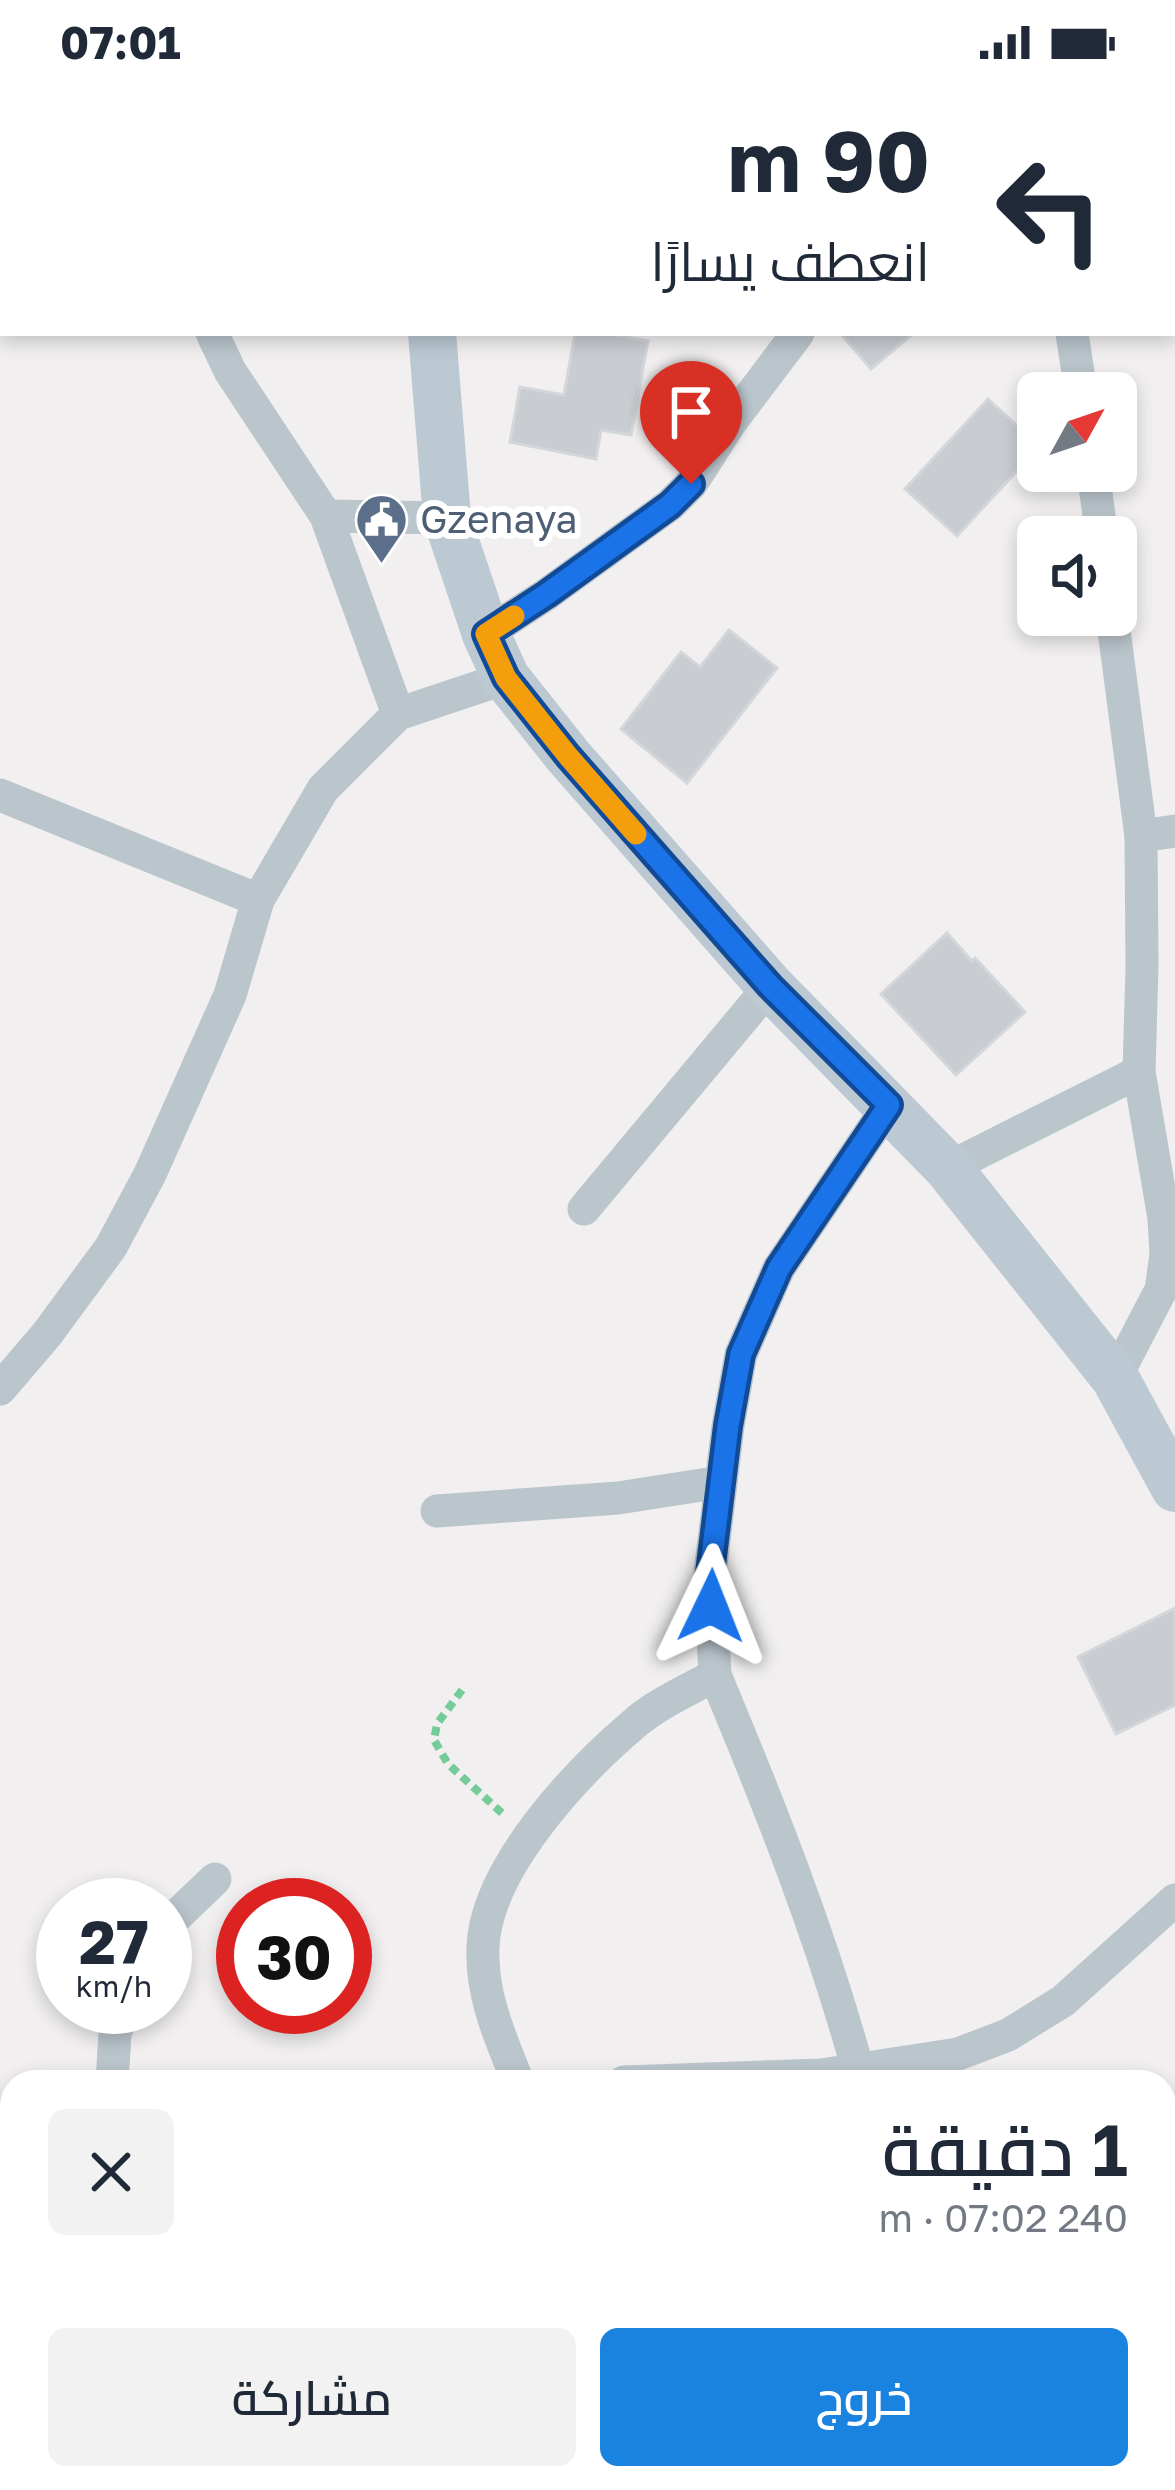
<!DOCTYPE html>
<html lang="ar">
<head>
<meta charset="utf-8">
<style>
	body { margin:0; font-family:"Golos Text",Cairo,sans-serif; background:#f2f2f3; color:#1f2937; direction:rtl; height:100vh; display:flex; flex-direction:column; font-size:45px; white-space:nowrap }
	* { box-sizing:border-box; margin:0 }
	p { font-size:39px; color:#747a83 }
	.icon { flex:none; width:66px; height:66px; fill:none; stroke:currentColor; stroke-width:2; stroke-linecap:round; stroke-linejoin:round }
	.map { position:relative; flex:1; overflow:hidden; direction:ltr }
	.side { position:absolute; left:0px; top:1986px; width:1176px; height:420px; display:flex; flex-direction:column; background:#fff; border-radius:36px 36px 0 0; box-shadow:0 6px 18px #0003; direction:rtl }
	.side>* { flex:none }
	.guide { position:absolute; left:0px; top:0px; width:1176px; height:252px; box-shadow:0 6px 18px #0003; direction:rtl; background:#fff; color:#1f2937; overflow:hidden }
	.needle { width:78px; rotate:50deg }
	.controls { position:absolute; left:1017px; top:288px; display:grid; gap:24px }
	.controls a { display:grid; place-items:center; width:120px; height:120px; border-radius:18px; background:#fff; box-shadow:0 6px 18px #0003; font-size:60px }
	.speed { position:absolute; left:36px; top:1794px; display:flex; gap:24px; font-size:60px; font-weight:700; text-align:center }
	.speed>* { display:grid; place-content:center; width:156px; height:156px; border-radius:50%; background:#fff; box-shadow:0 6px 18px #0003; line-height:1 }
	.speed small { font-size:30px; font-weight:400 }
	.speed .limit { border:18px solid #d22; background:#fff; color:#111 }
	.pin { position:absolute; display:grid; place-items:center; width:102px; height:102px; color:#fff; margin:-123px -51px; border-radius:50% 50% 50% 0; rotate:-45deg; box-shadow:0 0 12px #0007 }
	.pin .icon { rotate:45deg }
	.me { position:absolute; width:132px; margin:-66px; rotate:2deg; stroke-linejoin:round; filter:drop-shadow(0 0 9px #0008) }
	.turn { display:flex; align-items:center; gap:42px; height:252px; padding:0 48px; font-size:54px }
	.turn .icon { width:156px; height:156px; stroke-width:2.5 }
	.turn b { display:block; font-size:84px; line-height:102px }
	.round { display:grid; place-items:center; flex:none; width:126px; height:126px; border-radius:18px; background:#f2f2f3 }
	.summary { display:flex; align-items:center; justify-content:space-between; height:204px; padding:0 48px }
	h1 { font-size:72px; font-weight:600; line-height:90px }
	.cta { display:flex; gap:24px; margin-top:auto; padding:24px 48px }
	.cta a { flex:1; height:138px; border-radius:18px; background:#1a83e0; color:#fff; font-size:48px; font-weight:600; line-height:138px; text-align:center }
	.cta a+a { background:#f2f2f3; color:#1f2937 }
	.status { display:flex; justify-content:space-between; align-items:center; height:84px; padding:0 60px; background:#fff; direction:ltr }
	.status svg { height:33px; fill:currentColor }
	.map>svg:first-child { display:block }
</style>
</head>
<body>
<div class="status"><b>07:01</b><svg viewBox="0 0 49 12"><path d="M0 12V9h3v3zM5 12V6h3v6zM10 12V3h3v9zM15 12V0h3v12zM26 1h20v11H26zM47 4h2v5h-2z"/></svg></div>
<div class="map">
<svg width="1175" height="2406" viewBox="0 0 1175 2406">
	<rect width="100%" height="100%" fill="#f1efef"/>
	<g fill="#c9ccd1" stroke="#d3d6da" stroke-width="3">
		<path d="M575,249H604L648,257L631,351L601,346L596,375L510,358L520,303L564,311Z"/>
		<path d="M840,249H914L871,285Z"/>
		<path d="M988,315L1038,361V364L957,452L905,405Z"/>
		<path d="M729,546L777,584L687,699L621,645L681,568L700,583Z"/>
		<path d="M947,849L972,877L975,874L1025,928L956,991L881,910Z"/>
		<path d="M1175,1524V1621L1116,1650L1078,1573Z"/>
	</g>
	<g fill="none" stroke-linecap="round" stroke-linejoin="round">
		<path stroke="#76cc99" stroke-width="8" stroke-dasharray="9 6" stroke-linecap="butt" d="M462,1606L437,1640L434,1656L448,1680L503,1730"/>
		<g stroke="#bac5cc" stroke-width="33">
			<path d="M128,0V3"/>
			<path d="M9,3L10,0"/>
			<path d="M1084,3L1085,0"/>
			<path d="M0,46L3,32"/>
			<path d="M1173,152L1175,151"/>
			<path d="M212,249L230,287L326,432L447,434"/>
			<path d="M1072,249L1081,309"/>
			<path d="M1093,387L1102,453"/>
			<path d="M326,432L398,630"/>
			<path d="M1112,531L1141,752L1142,883L1139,988L1164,1134L1166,1171L1161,1206L1115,1294"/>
			<path d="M486,550L547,510L670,421L691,400L730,339L798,249"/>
			<path d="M0,711L258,816"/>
			<path d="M1141,752L1175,747"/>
			<path d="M948,1084L1139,988"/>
			<path d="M584,1125L770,902"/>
			<path d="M0,1305L47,1250L111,1163L150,1090L230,911L258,816L323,705L398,630L506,594"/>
			<path d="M437,1427L618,1414L721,1398"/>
			<path d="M715,1591C769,1720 821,1851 858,1986"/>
			<path d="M165,1843L215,1795"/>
			<path d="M112,1998L115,1949L126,1923"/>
			<path d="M518,1998C501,1955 481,1912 483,1864C485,1785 577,1688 635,1639C658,1619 689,1606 715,1591L710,1489L728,1342L741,1270L779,1184L889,1021"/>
			<path d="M624,1998L821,1991L958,1970L1008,1951L1063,1917L1175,1816"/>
			<path d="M1164,2182L1175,2107"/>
			<path d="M0,2230L12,2226"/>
			<path d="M0,2329L12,2349"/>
			<path d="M57,2394L67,2406"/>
			<path d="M1131,2406L1133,2394"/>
		</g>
		<g stroke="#bcc9d3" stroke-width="48">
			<path d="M418,3V0"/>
			<path d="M432,249L447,434L486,550L506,594L568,672L770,902L948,1084L1115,1294L1175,1404"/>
		</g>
	</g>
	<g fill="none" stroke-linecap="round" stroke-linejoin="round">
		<defs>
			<path id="route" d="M691,400L670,421L547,510L486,550L506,594L568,672L770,902L889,1021L779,1184L741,1270L728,1342L710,1489L711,1522"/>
		</defs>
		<use href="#route" stroke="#114b97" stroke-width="30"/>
		<use href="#route" stroke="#1a73e8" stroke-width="21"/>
		<path stroke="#f59e0b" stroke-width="21" d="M514,532L486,550L506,594L568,672L636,750"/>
	</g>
	<defs>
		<symbol id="civic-pin" viewBox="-11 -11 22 30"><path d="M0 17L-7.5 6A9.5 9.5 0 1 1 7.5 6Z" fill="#5c6f8a" stroke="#fff"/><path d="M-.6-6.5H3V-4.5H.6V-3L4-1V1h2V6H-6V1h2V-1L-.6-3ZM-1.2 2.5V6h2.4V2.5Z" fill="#fff"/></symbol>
	</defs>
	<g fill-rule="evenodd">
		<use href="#civic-pin" x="352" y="406" width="59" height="81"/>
	</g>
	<g text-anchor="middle" stroke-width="12" stroke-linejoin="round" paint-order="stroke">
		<g font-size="39" fill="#4e5e75" stroke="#fff" text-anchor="start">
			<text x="420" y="449">Gzenaya</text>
		</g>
	</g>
</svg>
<div class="controls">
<a><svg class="needle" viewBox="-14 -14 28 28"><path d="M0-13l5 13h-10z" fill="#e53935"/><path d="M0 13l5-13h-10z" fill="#747a83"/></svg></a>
<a><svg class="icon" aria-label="sound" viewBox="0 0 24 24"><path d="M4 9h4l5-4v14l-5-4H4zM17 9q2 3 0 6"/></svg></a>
</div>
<div class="speed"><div>27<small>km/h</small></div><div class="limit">30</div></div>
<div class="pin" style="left:691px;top:400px;background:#d93025"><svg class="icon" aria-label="arrive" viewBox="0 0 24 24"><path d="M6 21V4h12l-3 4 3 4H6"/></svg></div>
<svg class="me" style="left:711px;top:1522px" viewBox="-20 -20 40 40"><path d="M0-17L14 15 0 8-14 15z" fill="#1a73e8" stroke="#fff" stroke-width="4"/></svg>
<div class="guide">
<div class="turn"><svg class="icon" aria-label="left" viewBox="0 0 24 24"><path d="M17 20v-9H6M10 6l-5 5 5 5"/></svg><div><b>90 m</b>انعطف يسارًا</div></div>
</div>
<section class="side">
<div class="summary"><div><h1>1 دقيقة</h1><p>240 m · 07:02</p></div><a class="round"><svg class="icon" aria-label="close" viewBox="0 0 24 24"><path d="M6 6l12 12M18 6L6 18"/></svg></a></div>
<div class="cta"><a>خروج</a><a>مشاركة</a></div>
</section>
</div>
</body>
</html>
